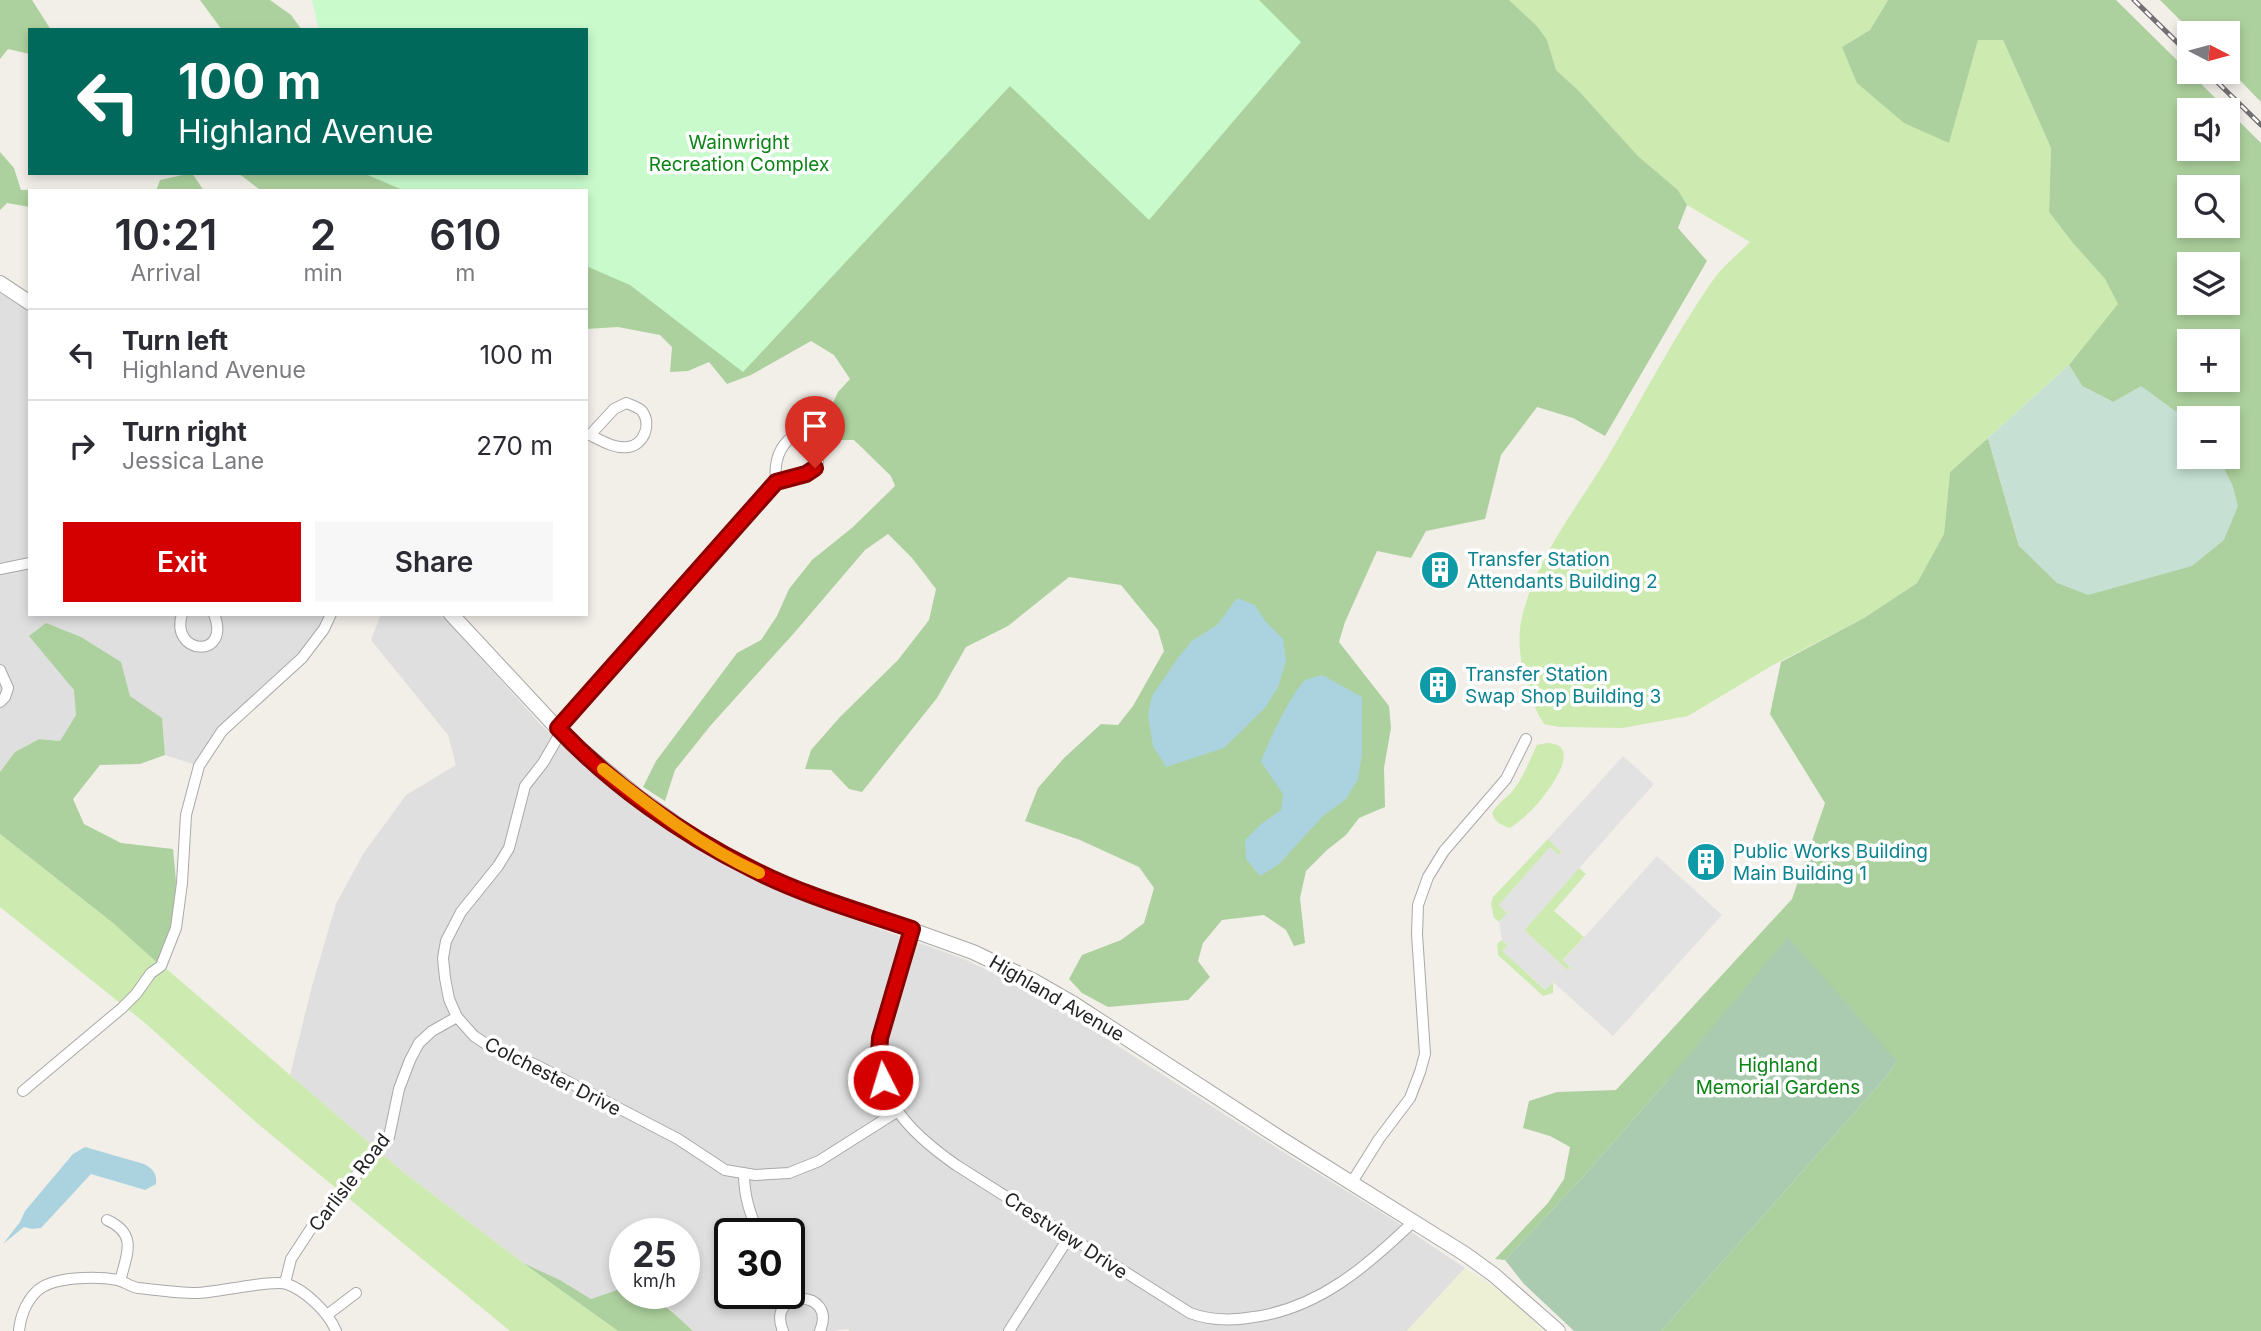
<!DOCTYPE html>
<html lang="en">
<head>
<meta charset="utf-8">
<style>
	body { margin:0; font-family:Inter,sans-serif; background:#f7f7f7; color:#2b2b33; height:100vh; display:flex; flex-direction:column; font-size:26px; white-space:nowrap }
	* { box-sizing:border-box; margin:0 }
	p { font-size:23px; color:#7c7c81 }
	.icon { flex:none; width:38px; height:38px; fill:none; stroke:currentColor; stroke-width:2; stroke-linecap:round; stroke-linejoin:round }
	.map { position:relative; flex:1; overflow:hidden }
	.details { position:absolute; left:28px; top:189px; width:560px; height:427px; display:flex; flex-direction:column; background:#fff; border-radius:0px; box-shadow:0 4px 10px #0003 }
	.details>* { flex:none }
	.guide { position:absolute; left:28px; top:28px; width:560px; height:147px; border-radius:0px; box-shadow:0 4px 10px #0003; background:#00695c; color:#fff; overflow:hidden }
	.needle { width:46px; rotate:96deg }
	.tools { position:absolute; left:2177px; top:21px; display:grid; gap:14px }
	.tools a { display:grid; place-items:center; width:63px; height:63px; border-radius:0px; background:#fff; box-shadow:0 4px 10px #0003; font-size:35px }
	.speed { position:absolute; left:609px; top:1218px; display:flex; gap:14px; font-size:35px; font-weight:700; text-align:center }
	.speed>* { display:grid; place-content:center; width:91px; height:91px; border-radius:50%; background:#fff; box-shadow:0 4px 10px #0003; line-height:1 }
	.speed small { font-size:18px; font-weight:400 }
	.speed .limit { border:4px solid #111; border-radius:10px; background:#fff; color:#111 }
	.pin { position:absolute; display:grid; place-items:center; width:60px; height:60px; color:#fff; margin:-72px -30px; border-radius:50% 50% 50% 0; rotate:-45deg; box-shadow:0 0 7px #0007 }
	.pin .icon { rotate:45deg }
	.me { position:absolute; width:77px; margin:-38px; rotate:355deg; stroke-linejoin:round; filter:drop-shadow(0 0 5px #0008) }
	.turn { display:flex; align-items:center; gap:24px; height:147px; padding:0 35px; font-size:32px }
	.turn .icon { width:91px; height:91px; stroke-width:2.5 }
	.turn b { display:block; font-size:49px; line-height:60px }
	.eta { display:flex; justify-content:space-evenly; align-items:center; height:119px; text-align:center }
	.eta b { font-size:42px; font-weight:600; line-height:49px }
	.button { display:flex; gap:14px; margin-top:auto; padding:14px 35px }
	.button a { flex:1; height:80px; border-radius:0px; background:#d40000; color:#fff; font-size:28px; font-weight:600; line-height:80px; text-align:center }
	.button a+a { background:#f7f7f7; color:#2b2b33 }
	ul { padding:0; list-style:none }
	li { display:flex; align-items:center; gap:21px; height:91px; padding:0 35px; border-top:2px solid #e1e1e2 }
	li div { flex:1 }
	li b { display:block; font-size:26px }
	li em { font-style:normal }
	.map>svg:first-child { display:block }
</style>
</head>
<body>
<div class="map">
<svg width="2261" height="1331" viewBox="0 0 2261 1331">
	<rect width="100%" height="100%" fill="#f2efe9"/>
	<g fill="#e0dfdf" fill-rule="evenodd">
		<path d="M0,283L30,303V614H331L324,629L222,731L199,766L165,755L162,718L130,696L120,662L55,665L75,691L76,715L60,741L39,739L15,752L0,772Z"/>
		<path d="M381,614H441L542,726L576,758L655,822L750,877L810,904L964,959L1037,994L1285,1153L1395,1221L1465,1268L1407,1331H850L848,1329L834,1331H693L666,1305L636,1293H684V1234H625V1289L591,1299L560,1280L523,1263L402,1171L290,1075L312,986L336,904L363,854L406,795L456,765L448,735L371,640ZM730,1234H789V1293H730Z"/>
	</g>
	<path fill="#eef0d5" d="M1465,1268L1503,1293L1544,1331H1407Z"/>
	<g fill="#cdebb0">
		<path d="M1509,0H1888L1870,30L1842,47L1948,143L1978,39L2003,40L2051,148L2049,212L2072,242L2105,279L2119,304L2069,365L1950,472L1944,534L1917,583L1864,618L1773,665L1688,716L1623,728L1559,727L1544,724C1526,695 1514,650 1522,617C1536,558 1576,509 1607,458C1642,399 1674,336 1713,280C1723,266 1738,254 1750,242L1687,205L1678,190L1638,156L1578,90L1556,70L1546,40L1537,26Z"/>
		<path d="M1547,743C1584,744 1550,789 1539,802C1531,812 1520,821 1510,828C1501,825 1495,823 1492,813C1497,804 1505,799 1512,792C1525,775 1528,763 1537,745Z"/>
		<path d="M0,834L113,923L402,1171L523,1263L618,1331H510L258,1124L145,1023L0,907Z"/>
		<path d="M1548,839L1562,852L1559,855L1550,848L1499,905L1508,913L1499,922L1494,918L1491,904L1493,897Z"/>
		<path d="M1579,868L1586,874L1554,911L1584,937L1563,960L1571,968L1568,971L1524,930Z"/>
		<path d="M1502,940L1508,945L1503,951L1545,990L1553,982V993L1543,996L1498,955L1497,944Z"/>
	</g>
	<g fill="#add19e" fill-rule="evenodd">
		<path d="M0,0H32L51,30H30V54L8,49L0,59Z"/>
		<path d="M200,0H270L291,15L302,30H222Z"/>
		<path d="M973,0H1509L1537,26L1547,40L1556,70L1578,90L1638,156L1678,190L1687,205L1678,228L1707,261L1605,436L1573,418L1537,407L1501,455L1485,519L1426,531L1411,558L1377,551L1345,622L1339,642L1389,706L1391,728L1384,768L1385,807L1359,818L1346,835L1327,850L1306,871L1300,898L1305,943L1294,946L1286,930L1264,915L1222,920L1203,943L1198,961L1210,977L1188,1000L1108,1007L1082,993L1069,979L1082,955L1121,940L1144,923L1154,888L1139,867L1080,840L1025,821L1038,788L1064,758L1101,724L1118,725L1133,706L1164,651L1158,630L1121,585L1069,577L1008,626L966,647L937,698L862,792L849,789L831,770L805,769L811,750L840,717L898,660L929,620L936,589L912,558L888,534L865,550L795,632L711,725L675,770L665,801L643,787L656,761L737,653L761,640L777,616L789,589L812,560L853,527L895,486L891,476L854,440H836L826,418L838,392L850,379L834,355L811,341L751,375L727,384L709,362L688,371L670,372L672,347L660,335L618,327L586,329V191H561L586,173Z"/>
		<path d="M1888,0H2116L2261,143V1331H1661L1886,1077L1897,1061L1668,1080L1581,1179L1505,1260L1495,1259L1548,1203L1564,1179L1570,1147L1550,1136L1523,1128L1529,1101L1557,1092L1616,1090L1792,899L1825,803L1770,714L1781,662L1864,618L1917,583L1944,534L1950,472L1988,438L2019,546L2233,487L2218,457H2228V418H2189V421L2178,412L2113,402L2082,386L2069,365L2118,304L2105,279L2072,242L2049,212L2051,148L2003,40H1978L1949,143L1904,123L1857,83L1842,47L1870,30ZM2189,110H2228V149H2189ZM2189,187H2228V226H2189ZM2189,264H2228V303H2189ZM2189,341H2228V380H2189Z"/>
		<path d="M2160,0H2261V102L2228,68V33H2193Z"/>
		<path d="M0,152L14,168L21,190L58,189L74,191H30V207L7,203L0,210Z"/>
		<path d="M192,173L204,191H156L160,180Z"/>
		<path d="M238,173H406L442,191H258L259,189Z"/>
		<path d="M46,623L81,637L121,662L130,696L162,718L165,755L140,764L100,765L73,799L84,824L121,843L173,849L176,881L175,908L161,966L113,923L0,834V772L15,752L39,739L60,741L76,715L74,690L29,636Z"/>
		<path d="M523,1263L560,1280L591,1299L623,1288L625,1293C655,1293 672,1311 693,1331H618Z"/>
	</g>
	<path fill="#c6e0d4" d="M2069,365L2082,386L2113,402L2141,386L2189,421V457H2218L2233,487L2238,506L2224,540L2192,566L2088,595L2057,583L2019,546L1988,438Z"/>
	<path fill="#aacbaf" d="M1788,937L1897,1061L1886,1077L1661,1331H1574L1524,1284L1505,1260L1581,1179L1668,1080Z"/>
	<path fill="#c8facc" d="M312,0H1259L1301,42L1149,220L1010,86L743,372L630,285L586,266V191H405L363,173H586V30H319Z"/>
	<path fill="#e2e2e2" d="M1623,756L1654,784L1524,930L1568,970L1571,967L1563,961L1657,856L1722,915L1613,1036L1553,982L1546,990L1502,951L1508,945L1502,940L1499,922L1507,913L1499,905L1550,847L1559,855L1562,853L1548,839Z"/>
	<g fill="#aad3df">
		<path d="M1237,598L1255,605L1265,621L1283,639L1286,661L1278,687L1265,708L1224,748L1166,767L1153,746L1148,715L1152,696L1178,658L1192,641L1217,625Z"/>
		<path d="M1322,675L1362,697V754L1358,779L1346,799L1323,816L1279,864L1260,876L1246,859L1245,840L1260,825L1281,810L1283,794L1261,762C1266,747 1294,687 1306,680C1310,678 1317,677 1322,675Z"/>
		<path d="M85,1147L144,1164C153,1169 157,1173 156,1184L145,1190L91,1174L41,1228L32,1229L24,1227L3,1244L20,1222L25,1211L73,1154Z"/>
	</g>
	<g fill="none" stroke-linecap="round" stroke-linejoin="round">
		<defs>
			<g id="minor">
				<path d="M626,403C631,405 638,407 642,411C652,424 644,445 628,447C615,449 602,441 590,435L614,409Z"/>
				<path d="M793,436C797,436 801,435 804,437C818,440 823,459 814,469C805,478 788,480 776,482C774,464 778,447 793,436Z"/>
				<path d="M0,569L30,563"/>
				<path d="M182,614C169,655 232,660 214,614"/>
				<path d="M0,670L8,688L5,697L0,702"/>
				<path d="M557,728L776,482"/>
				<path d="M561,732L543,763L525,786L509,848L498,866L461,912L446,941L443,958L445,978L449,999L457,1017L474,1036L489,1046L534,1064L678,1139L725,1170L755,1175L789,1173L819,1161L898,1111"/>
				<path d="M912,929L880,1038C875,1099 909,1132 956,1165L1190,1313C1211,1321 1231,1321 1254,1317C1319,1308 1367,1266 1413,1222"/>
				<path d="M23,1091L122,1008L136,994L151,973L161,966L176,928L182,883L186,815L199,766L222,731L302,658L324,629L331,614"/>
				<path d="M744,1174C744,1196 750,1214 759,1234"/>
				<path d="M1352,1182L1379,1139L1410,1098L1420,1072L1425,1054L1417,934L1418,905L1428,877L1444,851L1506,779L1526,739"/>
				<path d="M107,1220C138,1234 127,1254 120,1281"/>
				<path d="M285,1283L291,1259L312,1227L389,1137L399,1089L410,1060L419,1043L432,1031L457,1017"/>
				<path d="M327,1315L356,1293"/>
				<path d="M19,1331C20,1317 26,1302 36,1292C51,1276 97,1276 118,1280C125,1282 131,1287 138,1288C157,1290 177,1293 196,1293C215,1293 273,1279 287,1284C305,1290 329,1313 336,1331"/>
				<path d="M783,1331C765,1288 838,1288 820,1331"/>
				<path d="M1009,1331L1069,1237"/>
			</g>
			<g id="tertiary">
				<path d="M0,283L30,303"/>
				<path d="M451,614L557,728L586,754L637,796L692,835L752,870L784,884L973,952L1034,981L1074,1004L1283,1140L1465,1254L1494,1275L1558,1331"/>
			</g>
		</defs>
		<use href="#minor" stroke="#a9a9a9" stroke-width="12"/>
		<use href="#tertiary" stroke="#a9a9a9" stroke-width="16"/>
		<use href="#minor" stroke="#fff" stroke-width="10"/>
		<use href="#tertiary" stroke="#fff" stroke-width="14"/>
		<defs>
			<g id="rail">
				<path d="M2134,0L2189,54"/>
				<path d="M2207,72L2261,125"/>
			</g>
		</defs>
		<use href="#rail" stroke="#707070" stroke-width="5"/>
		<use href="#rail" stroke="#fff" stroke-width="2.5" stroke-dasharray="8" stroke-linecap="butt"/>
	</g>
	<g fill="none" stroke-linecap="round" stroke-linejoin="round">
		<defs>
			<path id="route" d="M815,468L806,474L776,482L558,728C612,785 681,834 752,869C802,895 859,911 912,929L880,1038L879,1055L883,1080"/>
		</defs>
		<use href="#route" stroke="#8a0000" stroke-width="18"/>
		<use href="#route" stroke="#d40000" stroke-width="12"/>
		<path stroke="#f59e0b" stroke-width="12" d="M603,769C652,808 702,847 759,873"/>
	</g>
	<defs>
		<symbol id="building-disc" viewBox="-11 -11 22 22"><circle r="9.5" fill="#0f9aa8" stroke="#fff"/><path d="M-4-6H4V6H1V3H-1V6H-4ZM-2.5-4.3h1.7v1.8h-1.7ZM.8-4.3h1.7v1.8H.8ZM-2.5-1h1.7V.8h-1.7ZM.8-1h1.7V.8H.8Z" fill="#fff"/></symbol>
	</defs>
	<g fill-rule="evenodd">
		<use href="#building-disc" x="1418" y="548" width="44" height="44"/>
		<use href="#building-disc" x="1416" y="663" width="44" height="44"/>
		<use href="#building-disc" x="1684" y="840" width="44" height="44"/>
	</g>
	<g text-anchor="middle" stroke-width="7" stroke-linejoin="round" paint-order="stroke">
		<g font-size="19" fill="#0c8416" stroke="#fff">
			<text x="739" y="149">Wainwright<tspan x="739" dy="22">Recreation Complex</tspan></text>
			<text x="1778" y="1072">Highland<tspan x="1778" dy="22">Memorial Gardens</tspan></text>
		</g>
		<g font-size="19" fill="#0d838f" stroke="#fff" text-anchor="start">
			<text x="1467" y="566">Transfer Station<tspan x="1467" dy="22">Attendants Building 2</tspan></text>
			<text x="1465" y="681">Transfer Station<tspan x="1465" dy="22">Swap Shop Building 3</tspan></text>
			<text x="1733" y="858">Public Works Building<tspan x="1733" dy="22">Main Building 1</tspan></text>
		</g>
		<g font-size="19" fill="#222" stroke="#fff">
			<text transform="translate(1057 998) rotate(30)" y="7">Highland Avenue</text>
			<text transform="translate(553 1076) rotate(27)" y="7">Colchester Drive</text>
			<text transform="translate(349 1182) rotate(-52)" y="7">Carlisle Road</text>
			<text transform="translate(1066 1235) rotate(33)" y="7">Crestview Drive</text>
		</g>
	</g>
</svg>
<div class="tools">
<a><svg class="needle" viewBox="-14 -14 28 28"><path d="M0-13l5 13h-10z" fill="#e53935"/><path d="M0 13l5-13h-10z" fill="#7c7c81"/></svg></a>
<a><svg class="icon" aria-label="sound" viewBox="0 0 24 24"><path d="M4 9h4l5-4v14l-5-4H4zM17 9q2 3 0 6"/></svg></a>
<a><svg class="icon" aria-label="search" viewBox="0 0 24 24"><circle cx="10" cy="10" r="6"/><path d="M15 15l6 6"/></svg></a>
<a><svg class="icon" aria-label="layers" viewBox="0 0 24 24"><path d="M12 4l9 5-9 5-9-5zM3 14l9 5 9-5"/></svg></a>
<a>+</a>
<a>−</a>
</div>
<div class="speed"><div>25<small>km/h</small></div><div class="limit">30</div></div>
<div class="pin" style="left:815px;top:468px;background:#d93025"><svg class="icon" aria-label="arrive" viewBox="0 0 24 24"><path d="M6 21V4h12l-3 4 3 4H6"/></svg></div>
<svg class="me" style="left:883px;top:1080px" viewBox="-20 -20 40 40"><circle r="17" fill="#d40000" stroke="#fff" stroke-width="3"/><path d="M0-11L8 9 0 5-8 9z" fill="#fff"/></svg>
<div class="guide">
<div class="turn"><svg class="icon" aria-label="left" viewBox="0 0 24 24"><path d="M17 20v-9H6M10 6l-5 5 5 5"/></svg><div><b>100 m</b>Highland Avenue</div></div>
</div>
<section class="details">
<div class="eta">
<div><b>10:21</b><p>Arrival</p></div>
<div><b>2</b><p>min</p></div>
<div><b>610</b><p>m</p></div>
</div>
<ul>
<li><svg class="icon" aria-label="left" viewBox="0 0 24 24"><path d="M17 20v-9H6M10 6l-5 5 5 5"/></svg><div><b>Turn left</b><p>Highland Avenue</p></div><em>100 m</em></li>
<li><svg class="icon" aria-label="right" viewBox="0 0 24 24"><path d="M7 20v-9h11M14 6l5 5-5 5"/></svg><div><b>Turn right</b><p>Jessica Lane</p></div><em>270 m</em></li>
</ul>
<div class="button"><a>Exit</a><a>Share</a></div>
</section>
</div>
</body>
</html>
